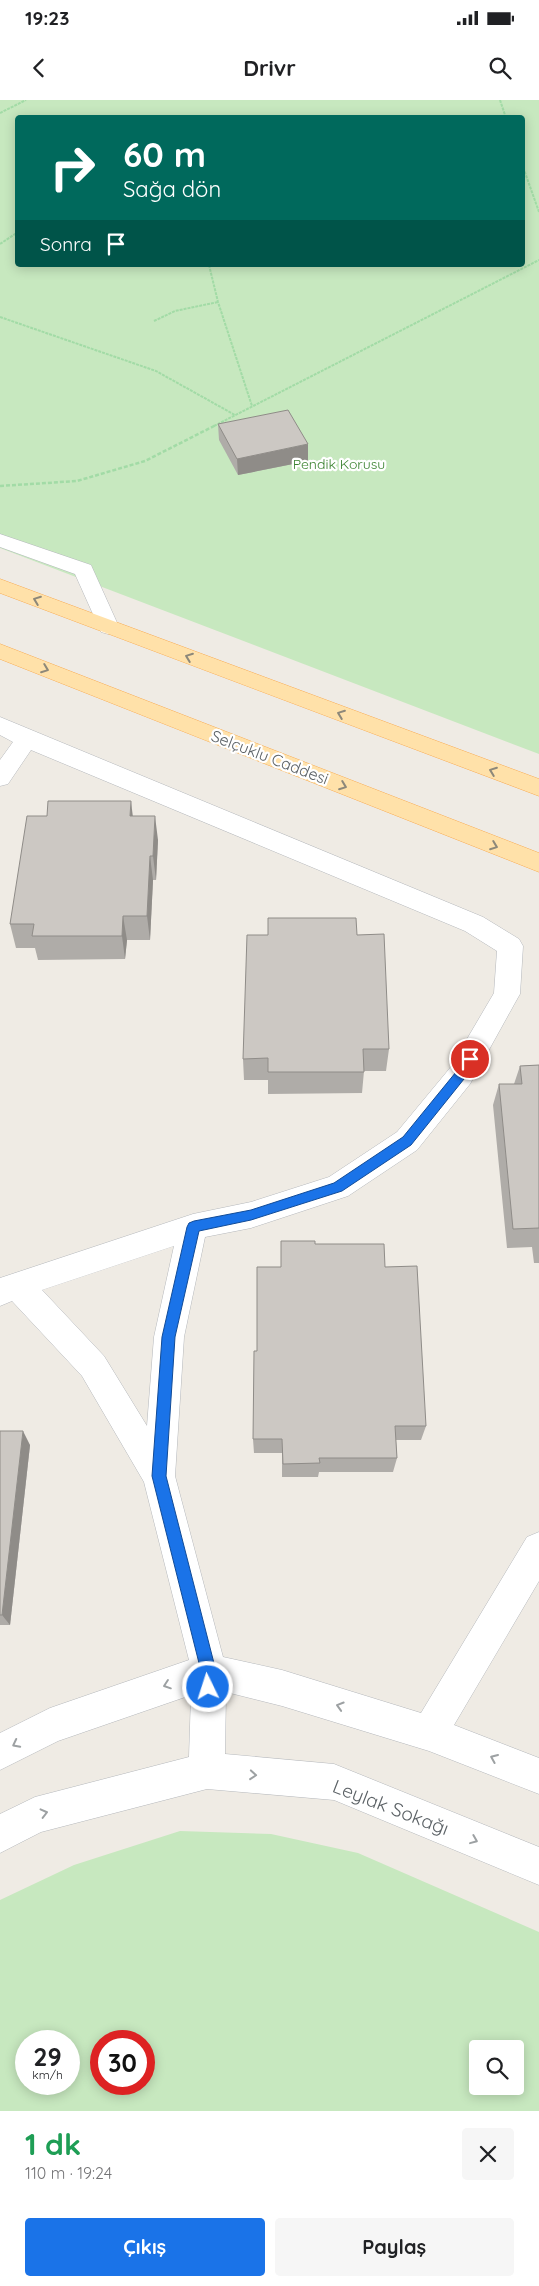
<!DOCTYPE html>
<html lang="tr">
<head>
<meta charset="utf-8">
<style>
	body { margin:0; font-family:Quicksand,sans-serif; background:#f6f6f6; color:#202124; height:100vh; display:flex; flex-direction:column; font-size:19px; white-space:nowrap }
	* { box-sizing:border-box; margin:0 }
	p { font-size:16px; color:#757577 }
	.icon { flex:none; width:28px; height:28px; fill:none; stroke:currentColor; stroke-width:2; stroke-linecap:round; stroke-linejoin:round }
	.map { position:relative; height:2011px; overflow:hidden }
	.side { display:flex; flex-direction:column; background:#fff; flex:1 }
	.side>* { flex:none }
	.hud { position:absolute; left:15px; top:15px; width:510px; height:152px; border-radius:5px; box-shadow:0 2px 12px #0003; background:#00695c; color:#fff; overflow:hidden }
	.controls { position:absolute; left:469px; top:1940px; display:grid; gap:10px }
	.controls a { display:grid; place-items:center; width:55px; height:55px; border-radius:5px; background:#fff; box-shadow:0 2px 12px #0003; font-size:25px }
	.speed { position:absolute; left:15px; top:1930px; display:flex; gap:10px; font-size:25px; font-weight:700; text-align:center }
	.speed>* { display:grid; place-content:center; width:65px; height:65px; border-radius:50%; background:#fff; box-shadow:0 2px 12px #0003; line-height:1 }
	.speed small { font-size:12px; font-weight:400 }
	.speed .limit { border:8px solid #d22; background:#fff; color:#111 }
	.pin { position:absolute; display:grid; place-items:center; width:42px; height:42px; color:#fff; margin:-21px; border:2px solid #fff; border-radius:50%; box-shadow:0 1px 5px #0007 }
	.me { position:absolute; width:55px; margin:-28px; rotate:356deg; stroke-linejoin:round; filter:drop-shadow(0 0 4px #0008) }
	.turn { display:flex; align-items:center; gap:18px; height:105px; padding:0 25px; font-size:22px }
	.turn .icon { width:65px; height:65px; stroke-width:2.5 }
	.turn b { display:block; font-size:35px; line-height:42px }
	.then { display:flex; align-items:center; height:48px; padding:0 25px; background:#0003; gap:10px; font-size:19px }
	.round { display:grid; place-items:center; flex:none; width:52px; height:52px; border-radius:5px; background:#f6f6f6 }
	.head { display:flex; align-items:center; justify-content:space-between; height:85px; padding:0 25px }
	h1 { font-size:30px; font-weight:700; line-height:38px; color:#1e9e55 }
	.cta { display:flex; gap:10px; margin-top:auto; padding:10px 25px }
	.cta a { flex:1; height:58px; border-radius:5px; background:#1a73e8; color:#fff; font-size:20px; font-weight:700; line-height:58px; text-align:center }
	.cta a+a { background:#f6f6f6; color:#202124 }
	.status { display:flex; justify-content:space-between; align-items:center; height:35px; padding:0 25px; background:#fff; direction:ltr }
	.status svg { height:14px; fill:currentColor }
	header { display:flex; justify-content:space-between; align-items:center; height:65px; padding:0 25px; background:#fff; font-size:22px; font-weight:700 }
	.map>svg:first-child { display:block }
</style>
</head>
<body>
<div class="status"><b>19:23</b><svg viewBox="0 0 49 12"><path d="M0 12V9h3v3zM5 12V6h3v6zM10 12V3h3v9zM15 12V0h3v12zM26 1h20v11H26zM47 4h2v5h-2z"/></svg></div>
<header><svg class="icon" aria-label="back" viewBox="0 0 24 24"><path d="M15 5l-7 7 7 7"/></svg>Drivr<svg class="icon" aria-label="search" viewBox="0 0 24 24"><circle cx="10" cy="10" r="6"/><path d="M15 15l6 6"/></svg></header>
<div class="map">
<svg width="539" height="2011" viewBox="0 0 539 2011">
	<rect width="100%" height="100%" fill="#efebe4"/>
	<g fill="#c7e8bf" fill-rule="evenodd">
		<path d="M0,0H539V654L0,448ZM18,18H522V165H18Z"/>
		<path d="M180,1731L271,1734L358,1753L539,1832V2011H0V1800L74,1765ZM26,1941H69V1984H26ZM144,1941V1984H101V1941ZM478,1949H515V1986H478Z"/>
	</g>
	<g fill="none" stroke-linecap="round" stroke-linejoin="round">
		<defs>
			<g id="minor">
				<path d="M0,434L91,465L119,527L115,532L108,534L101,532L75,474L0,447Z"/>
				<path d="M0,617L483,817L519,839L523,846L520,894L516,901L470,984L417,1050L348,1096L251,1128L205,1137L184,1237L175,1376L223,1557L282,1570L421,1613L527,1437L539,1432V1481L454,1625L539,1658V1694L429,1651L282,1606L226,1592L225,1654L334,1664L539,1747V1785L334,1700L207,1689L41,1732L0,1753V1714L35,1697L189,1657L191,1595L58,1641L0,1670V1633L50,1608L189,1560L144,1382L82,1276L12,1201L0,1206V1178L193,1114L251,1102L329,1077L397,1032L450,968L494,893L497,851L465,831L31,650L8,684L0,686V660L13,642L0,635ZM174,1146L154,1237L147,1326L104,1256L42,1190Z"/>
			</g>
			<g id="major">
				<path d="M0,479L539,679V696L0,493Z"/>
				<path d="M0,544L539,753V772L0,559Z"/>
			</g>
		</defs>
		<use href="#minor" stroke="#b5b8bc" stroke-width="1"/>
		<use href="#major" stroke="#f9ac54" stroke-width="1"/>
		<g stroke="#a2dba6" stroke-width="2" stroke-dasharray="3 1" stroke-linecap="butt">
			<path d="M500,0L506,18"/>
			<path d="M0,13L26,0"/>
			<path d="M522,64L539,112"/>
			<path d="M0,144L18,132"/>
			<path d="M209,165L218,202L252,306"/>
			<path d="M0,217L156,271L235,315"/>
			<path d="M154,221L175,211L218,202"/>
			<path d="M214,326L539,160"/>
		</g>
		<path stroke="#a2dba6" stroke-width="2.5" stroke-dasharray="4 2" stroke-linecap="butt" d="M0,386L77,381L145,361L216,325"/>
		<use href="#minor" fill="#fff" fill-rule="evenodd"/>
		<use href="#major" fill="#ffe1a9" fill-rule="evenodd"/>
	</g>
	<g fill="#afaca8">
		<path d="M218,324L308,361L238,375L219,340Z"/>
		<path d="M133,716L158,740L156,780H153L150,840H127L125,859L38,860L35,848H16L10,824Z"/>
		<path d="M268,818L357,835L389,949L386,971H364L362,993L268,994V980H244L243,959L268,835Z"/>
		<path d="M539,965V1163H534L532,1147L507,1148L493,1005L499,984H514L520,966Z"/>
		<path d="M281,1141L315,1144L385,1167L426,1326L421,1340H396L397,1358L393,1372H319L318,1377H282V1353H254L253,1339L257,1251L281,1167Z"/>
		<path d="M0,1331L30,1345L10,1525H0Z"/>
	</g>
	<g fill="#8f8c88">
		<path d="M308,344V361L238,375L237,359Z"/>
		<path d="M131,701L134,726L130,716Z"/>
		<path d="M155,716L158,740L156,780L153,756Z"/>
		<path d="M150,756L153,780L150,840L147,816Z"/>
		<path d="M123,816L127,840L125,859L122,836Z"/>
		<path d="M23,1331L30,1345L10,1525L2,1515Z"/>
	</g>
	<g fill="#ccc8c3" stroke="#8f8c88">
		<path d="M288,310L308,344L237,359L218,324Z"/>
		<path d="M48,701H131L130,716H155L153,756H150L147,816H123L122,836H32L34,824H10L27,716H47Z"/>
		<path d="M268,818H356L357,835L384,834L389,949H363L364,972H268V958L243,959L247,835H268Z"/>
		<path d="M539,965V1128L513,1129L499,984H522L520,966Z"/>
		<path d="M281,1141H315V1144H384L385,1167L417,1166L426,1326H395L397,1358H319L320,1363L283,1364L282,1339H253L254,1251H257V1167H281Z"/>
		<path d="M0,1331H23L2,1515H0Z"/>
	</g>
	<defs><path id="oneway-chevron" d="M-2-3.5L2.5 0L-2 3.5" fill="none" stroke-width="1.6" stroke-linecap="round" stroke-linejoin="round" transform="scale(1.25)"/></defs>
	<g stroke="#8d887a">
		<use href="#oneway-chevron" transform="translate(37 500) rotate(-159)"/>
		<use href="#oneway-chevron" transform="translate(189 557) rotate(-159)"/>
		<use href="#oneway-chevron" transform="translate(45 569) rotate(21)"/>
		<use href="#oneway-chevron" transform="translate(341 614) rotate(-159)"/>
		<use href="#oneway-chevron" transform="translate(493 671) rotate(-159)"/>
		<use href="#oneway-chevron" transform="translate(343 686) rotate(21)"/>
		<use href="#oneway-chevron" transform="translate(494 746) rotate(21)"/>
	</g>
	<g stroke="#9da1a3">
		<use href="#oneway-chevron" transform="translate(167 1585) rotate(161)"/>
		<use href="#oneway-chevron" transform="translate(340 1606) rotate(-163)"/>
		<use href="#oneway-chevron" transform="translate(16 1644) rotate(153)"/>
		<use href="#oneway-chevron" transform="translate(494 1658) rotate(-157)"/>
		<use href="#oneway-chevron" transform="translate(253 1675) rotate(5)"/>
		<use href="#oneway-chevron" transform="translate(44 1713) rotate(-14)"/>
		<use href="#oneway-chevron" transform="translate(474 1740) rotate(22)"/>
	</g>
	<path fill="#1a73e8" stroke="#114b97" d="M470,955L475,959L464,979L411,1045L342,1091L251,1120L199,1131L175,1237L166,1376L216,1571L213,1593L208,1595L203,1593L201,1587V1571L152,1376L162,1237L187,1127L189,1123L194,1121L251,1110L334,1083L403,1037L456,972L466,956Z"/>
	<g text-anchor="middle" stroke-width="4.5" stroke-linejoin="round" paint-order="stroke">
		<g font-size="14" fill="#3a822f" stroke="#fff">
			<text x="339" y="369">Pendik Korusu</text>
		</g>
		<g font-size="16" fill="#5c6266" stroke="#fff">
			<text transform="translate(270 657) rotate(21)" y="6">Selçuklu Caddesi</text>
		</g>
		<g font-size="19" fill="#5c6266" stroke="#fff">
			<text transform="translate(391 1707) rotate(21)" y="7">Leylak Sokağı</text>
		</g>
	</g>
</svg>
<div class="controls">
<a><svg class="icon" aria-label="search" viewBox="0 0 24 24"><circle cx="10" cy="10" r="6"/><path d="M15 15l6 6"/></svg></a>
</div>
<div class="speed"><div>29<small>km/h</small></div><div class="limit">30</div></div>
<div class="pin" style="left:470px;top:959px;background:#d93025"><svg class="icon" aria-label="arrive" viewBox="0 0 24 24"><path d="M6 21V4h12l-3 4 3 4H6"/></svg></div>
<svg class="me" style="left:208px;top:1587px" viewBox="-20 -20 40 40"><circle r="17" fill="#1a73e8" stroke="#fff" stroke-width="3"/><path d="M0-11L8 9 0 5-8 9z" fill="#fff"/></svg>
<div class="hud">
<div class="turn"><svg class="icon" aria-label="right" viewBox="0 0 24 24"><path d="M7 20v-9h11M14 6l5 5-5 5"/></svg><div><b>60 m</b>Sağa dön</div></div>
<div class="then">Sonra<svg class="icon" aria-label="arrive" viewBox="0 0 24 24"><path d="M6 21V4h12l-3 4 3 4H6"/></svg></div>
</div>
</div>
<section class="side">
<div class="head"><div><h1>1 dk</h1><p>110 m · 19:24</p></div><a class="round"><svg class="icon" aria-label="close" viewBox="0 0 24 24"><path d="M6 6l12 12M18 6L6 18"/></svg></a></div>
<div class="cta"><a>Çıkış</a><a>Paylaş</a></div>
</section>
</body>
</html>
